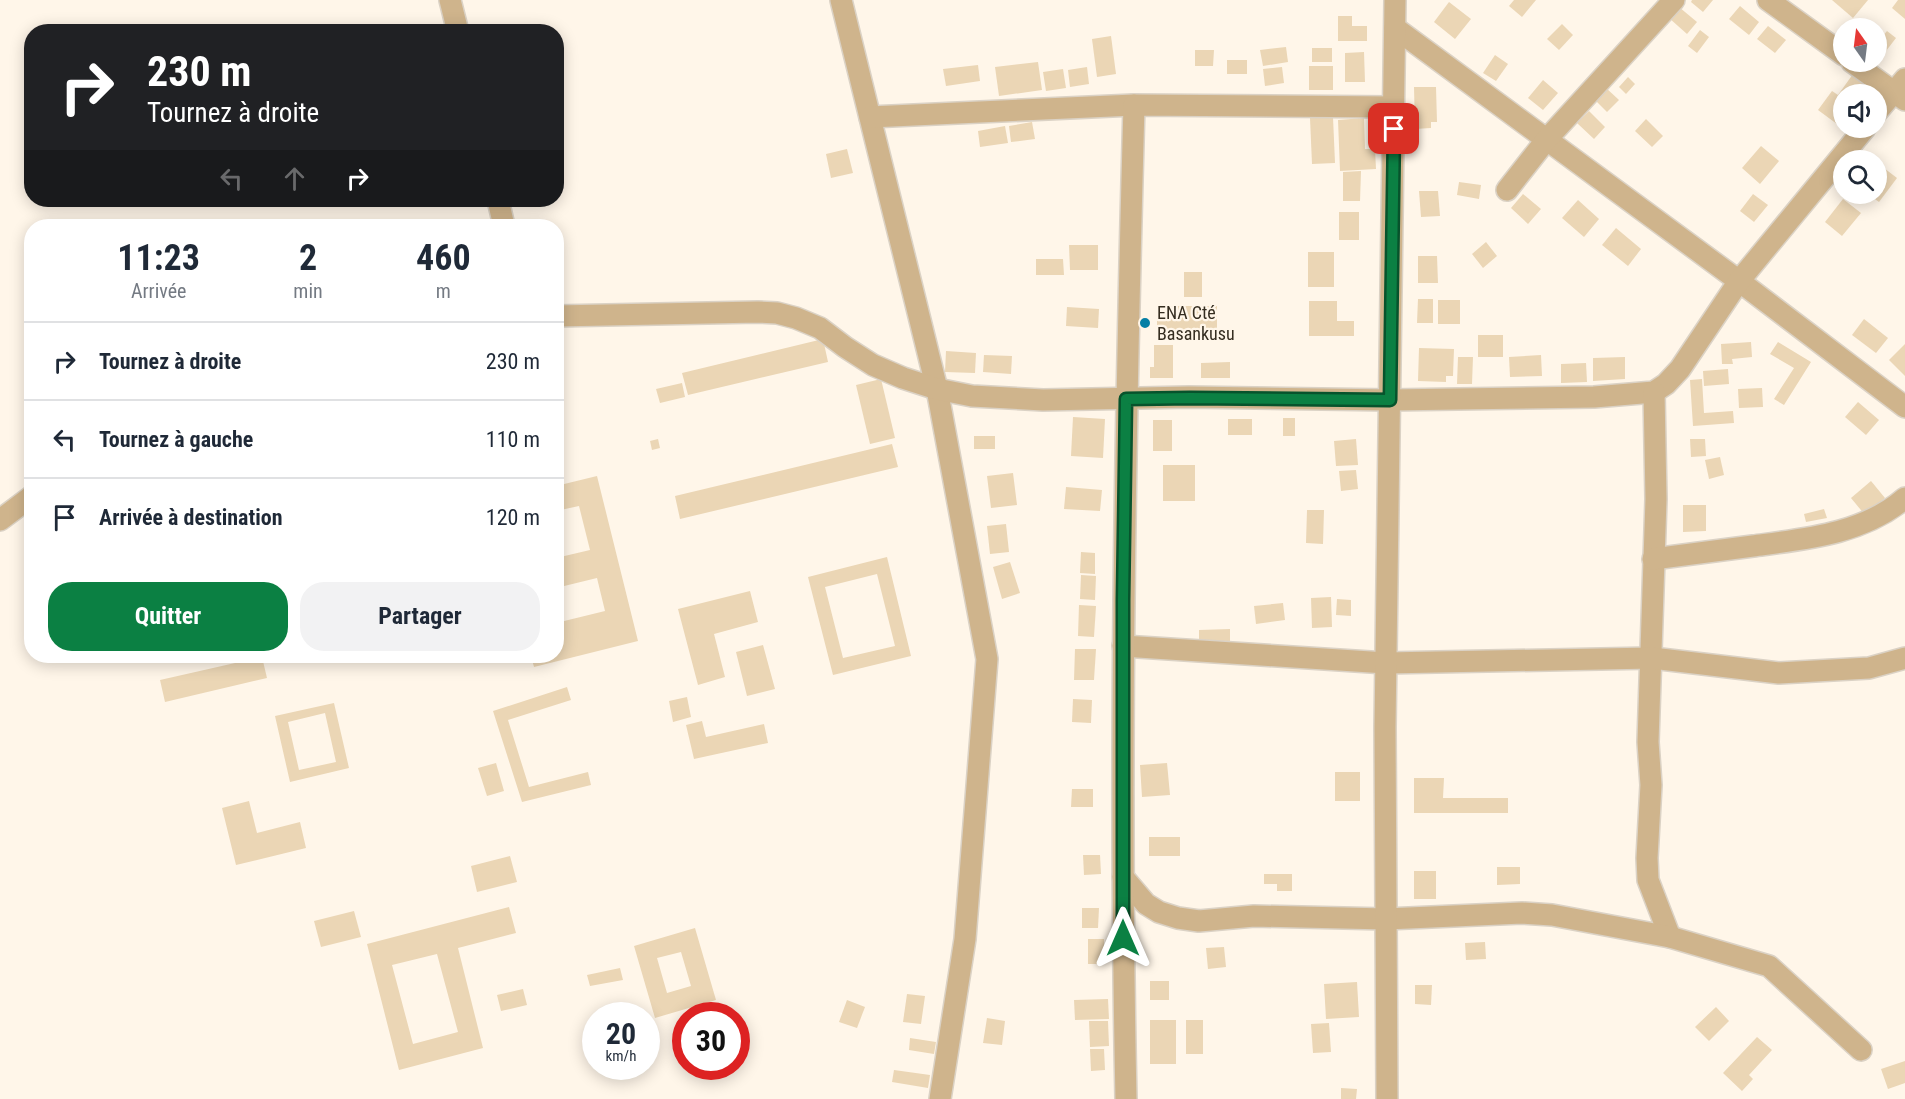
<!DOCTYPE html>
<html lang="fr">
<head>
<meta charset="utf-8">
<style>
	body { margin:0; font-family:"Roboto Condensed",sans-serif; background:#f2f2f3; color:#1f2937; height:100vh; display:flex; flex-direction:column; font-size:22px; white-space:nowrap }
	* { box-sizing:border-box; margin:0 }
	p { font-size:20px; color:#747a83 }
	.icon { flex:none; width:33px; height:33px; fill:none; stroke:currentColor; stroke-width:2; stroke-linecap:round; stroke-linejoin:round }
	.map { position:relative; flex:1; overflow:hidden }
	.side { position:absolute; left:24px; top:219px; width:540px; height:444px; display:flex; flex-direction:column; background:#fff; border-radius:24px; box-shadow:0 3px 15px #0003 }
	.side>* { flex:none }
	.guide { position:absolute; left:24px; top:24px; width:540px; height:183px; border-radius:24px; box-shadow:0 3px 15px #0003; background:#202124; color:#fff; overflow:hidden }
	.needle { width:39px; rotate:346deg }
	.buttons { position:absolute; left:1833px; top:18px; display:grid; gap:12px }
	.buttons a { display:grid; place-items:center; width:54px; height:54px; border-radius:50%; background:#fff; box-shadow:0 3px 15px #0003; font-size:30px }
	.speed { position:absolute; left:582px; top:1002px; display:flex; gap:12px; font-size:30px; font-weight:700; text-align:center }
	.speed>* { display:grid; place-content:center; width:78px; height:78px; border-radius:50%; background:#fff; box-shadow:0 3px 15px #0003; line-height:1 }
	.speed small { font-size:15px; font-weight:400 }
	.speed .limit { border:9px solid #d22; background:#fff; color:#111 }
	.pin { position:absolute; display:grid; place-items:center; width:51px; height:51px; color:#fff; margin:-26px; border-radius:12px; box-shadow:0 3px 9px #0006 }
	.me { position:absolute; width:66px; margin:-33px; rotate:0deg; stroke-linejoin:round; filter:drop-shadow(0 0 4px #0008) }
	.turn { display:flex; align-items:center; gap:21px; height:126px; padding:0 24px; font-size:27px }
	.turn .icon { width:78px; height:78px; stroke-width:2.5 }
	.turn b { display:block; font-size:42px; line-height:51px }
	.lanes { display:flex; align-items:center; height:57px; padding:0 24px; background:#0003; justify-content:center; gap:30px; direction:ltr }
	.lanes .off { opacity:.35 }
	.eta { display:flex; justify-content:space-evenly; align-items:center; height:102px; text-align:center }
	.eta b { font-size:36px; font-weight:700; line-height:42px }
	.button { display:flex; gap:12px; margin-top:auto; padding:12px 24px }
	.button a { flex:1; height:69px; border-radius:24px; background:#0b8043; color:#fff; font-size:24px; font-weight:700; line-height:69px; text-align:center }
	.button a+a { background:#f2f2f3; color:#1f2937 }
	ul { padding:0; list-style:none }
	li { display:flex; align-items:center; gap:18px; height:78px; padding:0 24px; border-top:2px solid #e0e1e3 }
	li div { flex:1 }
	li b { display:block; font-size:22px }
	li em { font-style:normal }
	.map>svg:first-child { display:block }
</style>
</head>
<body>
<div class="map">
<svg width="1905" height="1099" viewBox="0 0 1905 1099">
	<rect width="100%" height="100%" fill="#fff6e9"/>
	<g fill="#ebd6b5" fill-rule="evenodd">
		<path d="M1514,0H1536L1522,17L1509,6Z"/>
		<path d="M1692,0H1713L1703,12L1691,2Z"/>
		<path d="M1832,0H1868L1853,18Z"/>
		<path d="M1898,0H1905V19L1892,8Z"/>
		<path d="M1449,2L1471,19L1455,39L1434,22Z"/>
		<path d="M1740,6L1759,22L1749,35L1729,19Z"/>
		<path d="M1679,7L1697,22L1687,34L1669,18Z"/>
		<path d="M1338,16H1352V26H1367V41H1338Z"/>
		<path d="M1562,24L1573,35L1559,50L1547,39Z"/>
		<path d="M1768,26L1786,40L1775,53L1757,39Z"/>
		<path d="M1700,30L1709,37L1697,53L1688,46Z"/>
		<path d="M1887,31L1896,38L1886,51L1876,44Z"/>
		<path d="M1111,36L1116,74L1097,77L1092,39Z"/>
		<path d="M1286,47L1288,62L1263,66L1260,50Z"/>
		<rect x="1312" y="48" width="20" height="14"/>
		<path d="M1195,50H1214L1213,66H1195Z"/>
		<path d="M1364,52L1365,82H1345V53Z"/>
		<path d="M1495,55L1508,64L1496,81L1483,73Z"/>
		<rect x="1227" y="60" width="20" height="14"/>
		<path d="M1038,62L1042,90L999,96L995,67Z"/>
		<path d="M978,65L980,81L946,86L943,69Z"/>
		<rect x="1309" y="66" width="24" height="24"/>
		<path d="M1087,67L1089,84L1070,87L1068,70Z"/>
		<path d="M1282,67L1284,83L1265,86L1263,69Z"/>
		<path d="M1063,69L1066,88L1046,91L1043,72Z"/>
		<path d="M1853,74L1870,87L1865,94H1844V123L1841,127L1818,110L1832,91L1838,95Z"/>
		<path d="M1628,77L1635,84L1626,94L1619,87Z"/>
		<path d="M1543,80L1558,93L1543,110L1528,98Z"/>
		<path d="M1414,87H1436L1437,122H1431V128L1415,129Z"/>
		<path d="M1605,87L1619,100L1607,112L1594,99Z"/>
		<path d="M1589,111L1605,127L1594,139L1577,123Z"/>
		<path d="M1333,117L1335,163L1312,164L1310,118Z"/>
		<path d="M1364,118L1365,149H1375L1376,169L1340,171L1338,120Z"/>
		<path d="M1646,119L1663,136L1652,147L1635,131Z"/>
		<path d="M1032,122L1035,139L1011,142L1009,126Z"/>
		<path d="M1005,126L1008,143L980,147L978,131Z"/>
		<path d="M1761,146L1779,161L1760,184L1742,168Z"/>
		<path d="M847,149L853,173L831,178L826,154Z"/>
		<path d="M1876,162L1897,178L1879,202L1868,194H1876Z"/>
		<path d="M1361,171L1360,201H1343V172Z"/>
		<path d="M1459,182L1481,185L1479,199L1457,195Z"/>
		<path d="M1419,191H1438L1440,216L1421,217Z"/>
		<path d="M1523,194L1541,209L1528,224L1511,208Z"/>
		<path d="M1753,194L1768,205L1754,222L1740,211Z"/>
		<path d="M1843,199L1861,213L1842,236L1825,222Z"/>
		<path d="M1578,200L1599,219L1584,237L1562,218Z"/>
		<rect x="1339" y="212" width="20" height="28"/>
		<path d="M1616,228L1641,249L1628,266L1602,245Z"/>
		<path d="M1486,242L1497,256L1483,268L1472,254Z"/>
		<path d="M1069,245H1098V270H1070Z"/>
		<rect x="1308" y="252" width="26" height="35"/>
		<path d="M1418,256H1437L1438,283H1418Z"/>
		<path d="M1036,259H1063L1064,275H1036Z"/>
		<rect x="1184" y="272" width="18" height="25"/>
		<path d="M1418,299H1433V323H1417Z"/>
		<rect x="1438" y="300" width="22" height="24"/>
		<path d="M1309,301H1337V321H1354V336H1309Z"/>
		<path d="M1157,306H1217V329L1157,330Z"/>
		<path d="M1067,307L1099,309L1098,328L1066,326Z"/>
		<path d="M1864,319L1888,338L1876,353L1852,335Z"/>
		<rect x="1478" y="335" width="25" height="22"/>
		<path d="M823,339L828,362L688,395L682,373Z"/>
		<path d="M1751,342L1752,357L1732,359L1733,364H1722L1721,344Z"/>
		<path d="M1778,342L1811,362L1784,405L1774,399L1794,368L1770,354Z"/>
		<path d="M1905,344V376L1889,360Z"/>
		<path d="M1154,345H1173V378H1150V367H1154Z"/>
		<path d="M1419,348L1454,349L1453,376H1446V382L1418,381Z"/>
		<path d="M946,351L976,353L975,373L945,372Z"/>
		<path d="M984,355L1012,356L1011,374L983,372Z"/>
		<path d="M1541,355L1542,376L1510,377L1509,357Z"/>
		<path d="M1458,357H1473L1472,384H1457Z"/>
		<path d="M1625,357V379L1593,381V358Z"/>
		<path d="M1230,362V378H1201V363Z"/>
		<path d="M1586,363L1587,382L1561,383V364Z"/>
		<path d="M1728,369L1729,384L1704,386L1703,371Z"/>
		<path d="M881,379L895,438L870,444L856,385Z"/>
		<path d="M1702,379L1704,413L1733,411L1734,423L1693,426L1690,380Z"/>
		<path d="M682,383L685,397L660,403L656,389Z"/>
		<path d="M1762,388L1763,407L1739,408L1738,389Z"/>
		<path d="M1858,402L1879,420L1866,435L1845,417Z"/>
		<path d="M1073,417L1105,419L1103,458L1071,456Z"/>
		<rect x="1283" y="418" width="12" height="18"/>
		<rect x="1228" y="419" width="24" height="16"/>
		<rect x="1153" y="420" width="19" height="31"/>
		<rect x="974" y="436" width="21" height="13"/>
		<path d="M658,439L660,448L652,450L650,441Z"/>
		<path d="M1356,439L1358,465L1336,466L1334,441Z"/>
		<path d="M1690,439H1705L1706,456L1691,457Z"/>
		<path d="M892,444L898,467L680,519L675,496Z"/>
		<path d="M1720,457L1724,475L1709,479L1705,460Z"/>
		<rect x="1163" y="465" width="32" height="36"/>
		<path d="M1356,470L1358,489L1341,491L1339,471Z"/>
		<path d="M1013,473L1017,505L991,508L987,476Z"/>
		<path d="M597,476L638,641L534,667L531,656H556V623L605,611L597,578L556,588V558L590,550L579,506L556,511V486Z"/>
		<path d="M1871,481L1885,498L1865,515L1851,498Z"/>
		<path d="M1066,487L1102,490L1100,511L1064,509Z"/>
		<path d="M1683,505H1706V531L1683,532Z"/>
		<path d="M1824,509L1827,518L1806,522L1804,514Z"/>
		<path d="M1307,510H1324L1323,544L1306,543Z"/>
		<path d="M1006,524L1009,552L990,554L987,526Z"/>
		<path d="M1081,552L1095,553V574L1080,573Z"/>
		<path d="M887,557L911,656L833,675L808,577ZM877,574L895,646L843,658L825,587Z"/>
		<path d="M1010,562L1020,593L1002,599L993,567Z"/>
		<path d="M1081,575L1096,576L1095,600L1080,599Z"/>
		<path d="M750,591L758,622L714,634L725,677L698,685L678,609Z"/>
		<path d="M1331,597L1332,627L1312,628L1311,598Z"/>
		<path d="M1337,599L1351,600V616L1336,615Z"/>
		<path d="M1283,603L1285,620L1256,624L1254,606Z"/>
		<path d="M1079,605L1096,606L1094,637L1078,636Z"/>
		<path d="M1230,629V642L1199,643V630Z"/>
		<path d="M763,645L775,689L747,696L736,652Z"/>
		<path d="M1075,649H1096L1094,680H1074Z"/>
		<path d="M262,657L267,678L165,702L160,680Z"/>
		<path d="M567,687L571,700L508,720L529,787L588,772L591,785L522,802L493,711Z"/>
		<path d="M687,697L691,717L673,722L669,701Z"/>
		<path d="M1073,699L1092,700L1091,723L1072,722Z"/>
		<path d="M334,703L349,768L290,782L275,716ZM325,713L336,762L299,770L288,722Z"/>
		<path d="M702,721L706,737L764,724L768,743L694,759L686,725Z"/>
		<path d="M496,763L504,791L487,796L478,768Z"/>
		<path d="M1167,763L1170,795L1142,797L1140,765Z"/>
		<rect x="1335" y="772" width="25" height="29"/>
		<path d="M1414,778H1444L1443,798H1508V813H1414Z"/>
		<path d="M1072,789H1093V807H1071Z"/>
		<path d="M249,801L257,833L300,822L306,848L236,865L222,808Z"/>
		<rect x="1149" y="837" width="31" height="19"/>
		<path d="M1083,855H1100L1101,874L1084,875Z"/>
		<path d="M510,856L517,882L477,892L471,866Z"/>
		<path d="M1497,867H1520V884L1497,885Z"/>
		<rect x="1414" y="871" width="22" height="28"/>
		<path d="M1264,874H1292V891H1277V884H1264Z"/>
		<path d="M509,907L516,933L458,948L483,1048L399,1070L367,944ZM437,954L458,1032L413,1044L392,965Z"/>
		<path d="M1082,908H1099L1098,928H1082Z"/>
		<path d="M354,911L361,937L321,947L314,921Z"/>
		<path d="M695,928L716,1000L655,1018L634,946ZM681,952L691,986L667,993L657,958Z"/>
		<rect x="1088" y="939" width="16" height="25"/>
		<path d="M1485,942L1486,959L1466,960L1465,943Z"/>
		<path d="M1224,947L1226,967L1208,969L1206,948Z"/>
		<path d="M620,968L623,980L590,986L587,975Z"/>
		<rect x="1150" y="981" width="19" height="19"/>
		<path d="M1357,982L1359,1017L1326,1019L1324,984Z"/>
		<path d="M1415,985H1432L1431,1005L1415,1004Z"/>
		<path d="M523,989L527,1005L501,1011L497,995Z"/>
		<path d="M907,994L925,996L921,1024L903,1022Z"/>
		<path d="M1108,999L1109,1019L1075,1020L1074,1000Z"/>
		<path d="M847,1000L865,1007L857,1028L839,1022Z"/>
		<path d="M1716,1007L1729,1021L1709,1041L1695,1027Z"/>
		<path d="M987,1018L1005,1021L1002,1045L983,1043Z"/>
		<rect x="1150" y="1020" width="26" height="44"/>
		<rect x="1186" y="1020" width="17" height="34"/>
		<path d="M1089,1021H1108L1109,1046L1090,1047Z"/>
		<path d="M1329,1023L1331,1052L1313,1053L1311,1024Z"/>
		<path d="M1757,1037L1772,1050L1749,1075L1753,1079L1742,1091L1723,1073Z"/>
		<path d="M910,1038L936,1042L934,1054L909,1050Z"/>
		<path d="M1090,1049H1104L1105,1070L1091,1071Z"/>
		<path d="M1905,1061V1083L1888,1089L1881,1069Z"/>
		<path d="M894,1070L930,1075L928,1088L892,1082Z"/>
		<path d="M1341,1088L1357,1089L1356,1099H1341Z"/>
	</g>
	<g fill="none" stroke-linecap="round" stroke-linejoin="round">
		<defs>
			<g id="minor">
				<path d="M450,0L458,32"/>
				<path d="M841,0L937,389L987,659L965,939L940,1099"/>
				<path d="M1768,0L1844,55"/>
				<path d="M1395,28L1739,281L1905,407"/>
				<path d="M1852,62L1905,100"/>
				<path d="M1876,113L1905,79"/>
				<path d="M870,117L1134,105"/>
				<path d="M1507,190L1547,139L1674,0"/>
				<path d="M498,200L504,226"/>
				<path d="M556,316L758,312L777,313L796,318L820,328L845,347L873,365L903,378L937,389L972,396L1043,400L1189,397L1390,400L1594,397L1654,392L1666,384L1680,369L1739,281L1865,128"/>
				<path d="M1654,392L1656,499L1648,742L1651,785L1647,858L1648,880L1670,937"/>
				<path d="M0,520L32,496"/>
				<path d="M1653,559C1686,555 1720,550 1753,546C1806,539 1863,534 1905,498"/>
				<path d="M1123,646L1386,663L1652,658L1779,673L1869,668L1905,658"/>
				<path d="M1123,877L1146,904L1159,912L1178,918L1199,921L1254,916L1386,919L1522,913L1552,915L1670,937L1769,966L1861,1050"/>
				<path d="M1126,1099C1119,768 1125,436 1134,105L1394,107"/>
				<path d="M1387,1099L1385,727L1395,0"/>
			</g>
		</defs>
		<use href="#minor" stroke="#dbd2c5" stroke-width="24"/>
		<use href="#minor" stroke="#cfb48c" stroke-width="21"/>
	</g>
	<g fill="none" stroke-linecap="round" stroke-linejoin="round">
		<defs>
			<path id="route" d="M1123,938V600L1126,399L1190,398L1390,400L1394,129"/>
		</defs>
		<use href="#route" stroke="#07532c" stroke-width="15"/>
		<use href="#route" stroke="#0b8043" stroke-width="10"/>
	</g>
	<circle fill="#057fa5" stroke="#fff6e9" stroke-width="2" cx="1145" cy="323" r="6"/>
	<g text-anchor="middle" stroke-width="4.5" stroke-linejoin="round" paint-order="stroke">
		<g font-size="18" fill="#352d20" stroke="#fff6e9" text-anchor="start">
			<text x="1157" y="319">ENA Cté<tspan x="1157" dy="21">Basankusu</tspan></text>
		</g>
	</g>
</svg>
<div class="buttons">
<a><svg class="needle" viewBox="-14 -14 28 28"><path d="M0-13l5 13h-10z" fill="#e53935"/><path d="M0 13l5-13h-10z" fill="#747a83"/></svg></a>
<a><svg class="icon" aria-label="sound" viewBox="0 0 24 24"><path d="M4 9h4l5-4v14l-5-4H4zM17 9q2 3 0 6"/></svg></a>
<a><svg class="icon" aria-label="search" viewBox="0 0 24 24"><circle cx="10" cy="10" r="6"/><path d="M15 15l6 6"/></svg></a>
</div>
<div class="speed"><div>20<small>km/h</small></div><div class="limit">30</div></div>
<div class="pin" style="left:1394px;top:129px;background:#d93025"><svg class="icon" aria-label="arrive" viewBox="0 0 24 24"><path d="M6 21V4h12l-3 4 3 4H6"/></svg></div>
<svg class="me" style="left:1123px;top:938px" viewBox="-20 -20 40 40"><path d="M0-17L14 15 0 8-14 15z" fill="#0b8043" stroke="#fff" stroke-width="4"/></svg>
<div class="guide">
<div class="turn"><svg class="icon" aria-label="right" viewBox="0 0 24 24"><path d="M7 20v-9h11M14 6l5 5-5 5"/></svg><div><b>230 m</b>Tournez à droite</div></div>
<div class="lanes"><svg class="icon off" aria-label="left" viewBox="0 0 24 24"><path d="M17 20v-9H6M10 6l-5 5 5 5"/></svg><svg class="icon off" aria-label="ahead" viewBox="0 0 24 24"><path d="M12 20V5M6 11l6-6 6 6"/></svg><svg class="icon" aria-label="right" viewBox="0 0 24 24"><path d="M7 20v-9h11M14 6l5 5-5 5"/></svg></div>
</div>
<section class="side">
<div class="eta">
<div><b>11:23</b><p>Arrivée</p></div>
<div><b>2</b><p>min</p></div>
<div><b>460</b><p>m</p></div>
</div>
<ul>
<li><svg class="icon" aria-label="right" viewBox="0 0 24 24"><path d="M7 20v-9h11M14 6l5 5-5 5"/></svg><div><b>Tournez à droite</b></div><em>230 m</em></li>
<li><svg class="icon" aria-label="left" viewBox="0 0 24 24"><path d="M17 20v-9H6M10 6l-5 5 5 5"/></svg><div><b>Tournez à gauche</b></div><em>110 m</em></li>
<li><svg class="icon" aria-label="arrive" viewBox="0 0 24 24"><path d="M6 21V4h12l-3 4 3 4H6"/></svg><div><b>Arrivée à destination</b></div><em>120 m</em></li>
</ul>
<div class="button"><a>Quitter</a><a>Partager</a></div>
</section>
</div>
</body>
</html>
